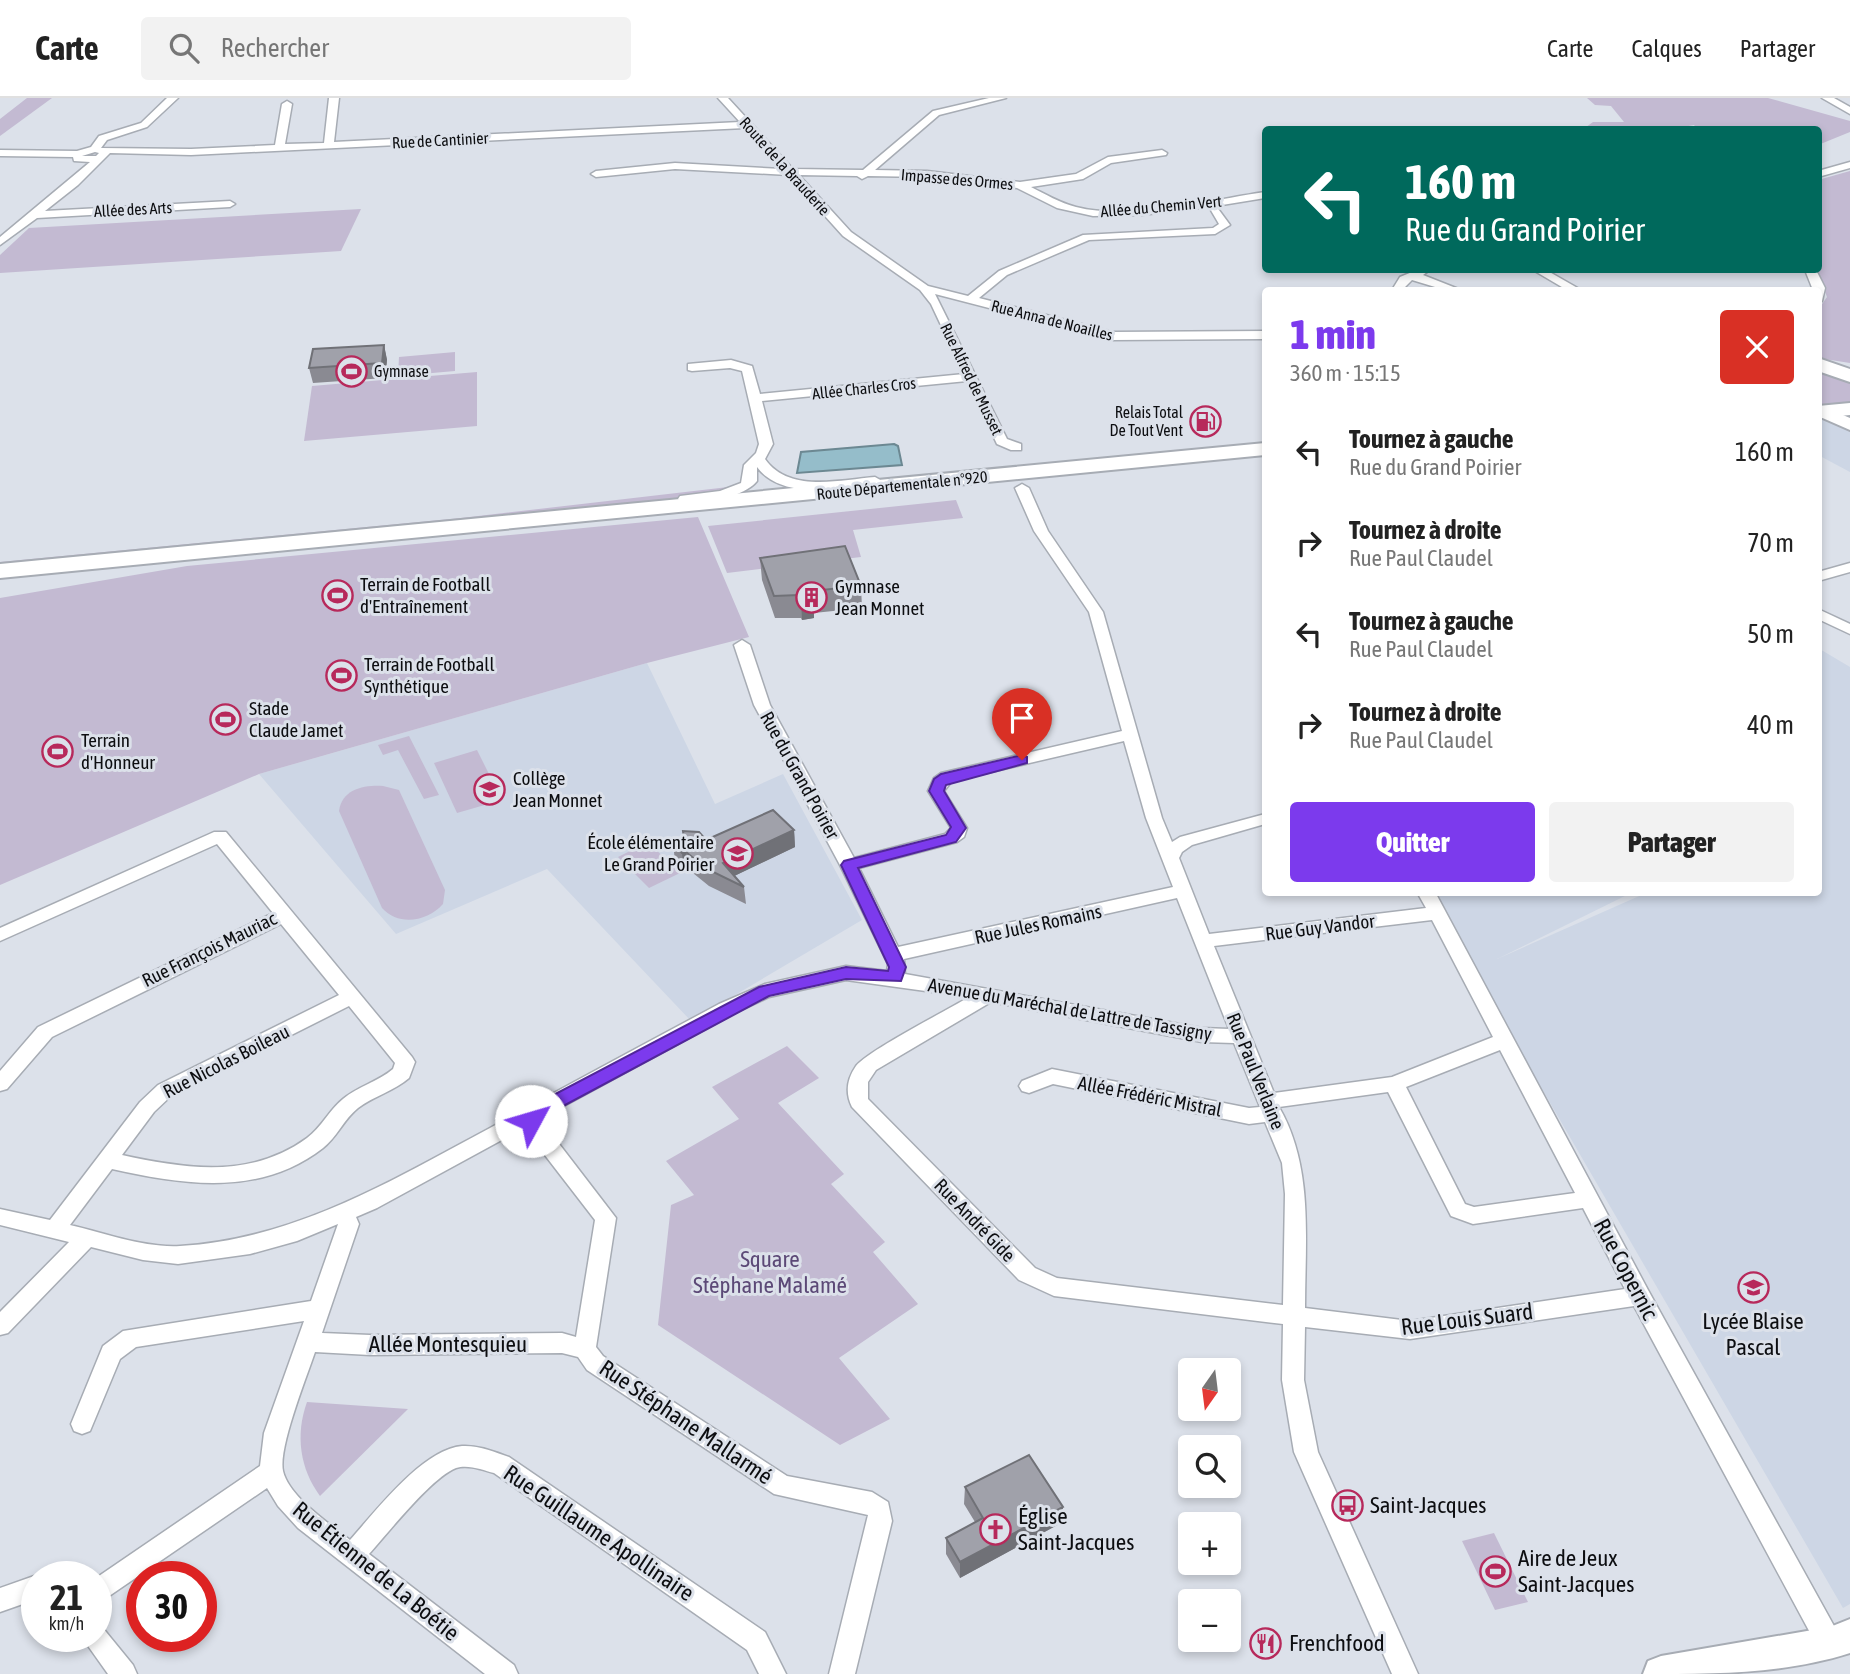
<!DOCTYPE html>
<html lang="fr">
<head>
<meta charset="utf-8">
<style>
	body { margin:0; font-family:"Asap Condensed",sans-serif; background:#f2f2f2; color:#222; height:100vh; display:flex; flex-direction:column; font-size:26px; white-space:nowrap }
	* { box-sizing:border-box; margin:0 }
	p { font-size:23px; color:#767676 }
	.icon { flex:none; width:38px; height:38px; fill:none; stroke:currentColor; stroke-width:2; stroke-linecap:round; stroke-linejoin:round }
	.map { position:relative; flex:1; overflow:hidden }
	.sheet { position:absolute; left:1262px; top:189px; width:560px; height:609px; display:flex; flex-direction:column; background:#fff; border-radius:7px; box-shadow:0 4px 10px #0003 }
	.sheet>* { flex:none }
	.hud { position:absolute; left:1262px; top:28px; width:560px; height:147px; border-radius:7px; box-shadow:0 4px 10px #0003; background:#00695c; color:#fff; overflow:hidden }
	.needle { width:46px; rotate:194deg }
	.fabs { position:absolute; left:1178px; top:1260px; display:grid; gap:14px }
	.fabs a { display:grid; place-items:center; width:63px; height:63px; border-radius:7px; background:#fff; box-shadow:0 4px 10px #0003; font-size:35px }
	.speed { position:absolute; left:21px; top:1463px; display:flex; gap:14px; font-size:35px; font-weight:700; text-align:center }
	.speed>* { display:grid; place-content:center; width:91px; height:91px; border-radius:50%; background:#fff; box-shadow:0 4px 10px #0003; line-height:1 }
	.speed small { font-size:18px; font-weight:400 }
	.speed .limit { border:10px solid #d22; background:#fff; color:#111 }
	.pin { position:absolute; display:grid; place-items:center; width:60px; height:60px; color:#fff; margin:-72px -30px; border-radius:50% 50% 50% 0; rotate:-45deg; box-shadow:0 0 7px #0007 }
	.pin .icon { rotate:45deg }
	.me { position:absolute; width:77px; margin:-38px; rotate:51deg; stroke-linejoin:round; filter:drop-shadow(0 0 5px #0008) }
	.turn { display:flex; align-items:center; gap:24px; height:147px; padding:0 28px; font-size:32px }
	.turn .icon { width:91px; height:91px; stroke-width:2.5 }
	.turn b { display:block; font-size:49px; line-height:60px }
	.round { display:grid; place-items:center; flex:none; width:74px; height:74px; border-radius:7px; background:#f2f2f2 }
	.summary { display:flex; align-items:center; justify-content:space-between; height:119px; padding:0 28px }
	h1 { font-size:42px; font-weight:800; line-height:52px; color:#7c3aed }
	.button { display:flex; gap:14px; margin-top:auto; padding:14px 28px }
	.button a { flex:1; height:80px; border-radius:7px; background:#7c3aed; color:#fff; font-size:28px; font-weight:800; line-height:80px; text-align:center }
	.button a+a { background:#f2f2f2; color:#222 }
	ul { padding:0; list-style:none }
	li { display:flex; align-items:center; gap:21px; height:91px; padding:0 28px }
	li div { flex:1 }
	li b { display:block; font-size:26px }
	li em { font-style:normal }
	header { display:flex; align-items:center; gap:42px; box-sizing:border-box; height:98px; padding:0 35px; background:#fff; border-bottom:2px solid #e0e0e0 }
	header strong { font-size:33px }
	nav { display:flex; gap:38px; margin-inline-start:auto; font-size:24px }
	.search { width:490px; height:63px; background:#f2f2f2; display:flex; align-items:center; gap:18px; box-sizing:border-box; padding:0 24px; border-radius:7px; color:#767676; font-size:26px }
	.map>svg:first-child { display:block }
</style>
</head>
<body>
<header>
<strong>Carte</strong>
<div class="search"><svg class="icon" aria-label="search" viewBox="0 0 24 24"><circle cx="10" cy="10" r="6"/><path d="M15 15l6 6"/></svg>Rechercher</div>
<nav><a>Carte</a><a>Calques</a><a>Partager</a></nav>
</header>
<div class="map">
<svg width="1850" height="1576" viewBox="0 0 1850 1576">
	<rect width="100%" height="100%" fill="#dce1ea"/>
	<g fill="#cdd6e5">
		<path d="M1850,307V374L1818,357V313Z"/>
		<path d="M1818,550L1850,569V1506L1843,1510L1473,872L1435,795H1631L1497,861L1646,795L1818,794Z"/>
		<path d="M647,565L715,706L783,676L862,822L691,923L547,771L396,836L259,676Z"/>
	</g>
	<g fill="#c3bad2">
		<path d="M27,0H52L0,38V21Z"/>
		<path d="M1587,0H1768L1850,23V34L1818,47V32H1698L1694,27L1667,32H1582L1593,24H1624L1611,8L1595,7Z"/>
		<path d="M1850,73V265L1818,260V212L1827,199L1817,172L1818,82Z"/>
		<path d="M361,111L341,153L0,175V157L29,130Z"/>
		<path d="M455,254V273L398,278L399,259Z"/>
		<path d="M1818,266L1850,278V311L1818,314Z"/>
		<path d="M477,274V328L304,343L312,288Z"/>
		<path d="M737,388L721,395L674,401L0,469V464L461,420Z"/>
		<path d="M956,402L963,420L853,432L861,459L727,475L708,428Z"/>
		<path d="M698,419L749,539L647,565L259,676L0,787V500L187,468Z"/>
		<path d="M409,638L439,697L424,701L398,652L383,657L378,647Z"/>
		<path d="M477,652L502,702L457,715L434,665Z"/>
		<path d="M383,688L399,692L445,792L443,806C428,823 399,829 382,810L339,713C342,691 364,687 383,688Z"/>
		<path d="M648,744L680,775L649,790L618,759Z"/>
		<path d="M787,948L819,980L778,1005L844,1076L831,1086L885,1144L873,1154L918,1206L839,1260L890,1321L840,1347L658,1227L671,1107L694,1097L666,1063L739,1021L712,989Z"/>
		<path d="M307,1304L408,1311L320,1398C300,1371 295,1337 307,1304Z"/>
		<path d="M1494,1435L1528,1504L1495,1512L1462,1443Z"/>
	</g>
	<path fill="#95bdca" stroke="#6c8892" stroke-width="2" d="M894,346L898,348L902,367L797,375L801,354Z"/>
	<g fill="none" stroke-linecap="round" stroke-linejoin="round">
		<defs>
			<g id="street">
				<path d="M167,0H178L147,29L107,42L101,50L191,51L275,47L282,6L287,3L292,6L285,46L324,45L329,0H339L334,44L740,24L718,0H728L793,71L863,72L933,13L989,0H1006L939,17L875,72L927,73L1020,84L1076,76L1108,59L1162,52L1167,55L1166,57L1111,65L1083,81L1031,89C1045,96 1060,105 1076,109C1131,123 1209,102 1265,94V100L1216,108L1230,127L1215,136L1089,142L1007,177L979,200L1113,234L1265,233V241L1113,242L935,196L1007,341L1021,346V352H1011L997,346L967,283L762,303L773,346L765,361C789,395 839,382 875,379L882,383L875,387C840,390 782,403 757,369V383C746,398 693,413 678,401L680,398L720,393L741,385L744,367L756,355L759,346L742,273L730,270L692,273L688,272V266L731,262L752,268L760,296L964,276L931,206L920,192L843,138L788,77L675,71L596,79L591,76L596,73L675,65L782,71L745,30L191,57L110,55L78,87L45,113L230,103L235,106L230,109L37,120L0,147V139L90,64L74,63L73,59L0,58V52L77,53L91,49L99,38L141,25ZM95,54L99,55L96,58H82ZM799,77L857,78L862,81L868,78L927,79L1017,90L1057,110L1093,118L1141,117L1209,109L1219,126L1213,130L1083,137L999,173L968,198L928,188L851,134Z"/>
				<path d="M1822,0H1834L1850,9V16Z"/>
				<path d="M1850,64V70L1818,79V73Z"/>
				<path d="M1417,172H1425L1427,174L1423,177L1461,192H1445L1412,182L1402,192H1392L1400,179Z"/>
				<path d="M1533,172H1546L1581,192H1567Z"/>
				<path d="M1805,172H1816L1825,190L1822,203L1818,204V192H1813Z"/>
				<path d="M1022,386L1029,390L1048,433L1103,514L1162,720L1172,744L1180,739L1265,716V726L1192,747L1182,754L1179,760L1209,836L1426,810L1417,794H1435L1648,1192L1839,1537L1843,1546L1839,1555L1830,1558L1821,1555L1634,1208L1410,1241L1305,1229L1304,1282L1318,1354L1418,1576H1392L1294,1354L1282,1282L1283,1226L1054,1198L1019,1182L852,1009C845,995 847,981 856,968C869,952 946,913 969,899L846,882L769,899L733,916L540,1021L616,1120L596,1249L603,1258L787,1378L872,1394L888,1404L892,1423L855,1576H829L868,1417L774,1396L587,1272L578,1259L562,1255L370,1257L315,1254C307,1278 278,1350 283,1373C289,1399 330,1426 350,1442C375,1414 423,1351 462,1348C478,1347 495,1354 509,1359L765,1534L786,1576H759L747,1552L494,1375C483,1372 468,1366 456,1370C431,1380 388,1435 369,1456L514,1567L518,1576H485L298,1430L278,1408L267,1390L96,1507V1480L260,1368L264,1335L304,1223L136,1249L120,1261L90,1333L82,1336L74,1333L71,1326L103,1248L123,1233L311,1203L338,1126L297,1143L250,1156L178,1166L143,1162L91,1149L8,1235L0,1237V1214L69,1144L0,1127V1111L50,1122L140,1004L158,987L339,897L281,826L52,939L7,991L0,993V973L38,929L273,815L217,746L0,843V830L214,734H226L412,959L415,964L409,980C394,993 374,998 358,1010C344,1021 337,1039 323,1050C260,1099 184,1087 112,1071L70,1127C105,1135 144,1150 180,1148C295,1141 391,1083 490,1030C566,988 643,947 719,906L765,886L846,868L887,873L888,866L840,767L754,607L734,547L742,542L750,547L770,607L854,760L945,736L951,730L928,693L934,680L941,675L1122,633L1089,514L1034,433L1015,390ZM1124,643L1146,720L1173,789L898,849L859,770L957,744L964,739L967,730L944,693L952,683ZM1177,800L1229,931L1202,930L905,876L904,861ZM1432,822L1493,939L1392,979L1274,995L1214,848ZM991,904L1202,944L1234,945L1260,1009L1249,1010L1052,971L1022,983L1019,988L1022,993L1029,995L1053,986L1249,1026L1265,1024L1282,1065L1285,1096L1283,1207L1057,1180L1035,1170L868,1001V984L876,972ZM349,908L395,965L393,971C378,984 358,988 343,1001C329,1012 322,1029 307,1040C251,1081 186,1071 122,1057L154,1014L172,997ZM1500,952L1575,1095L1474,1109L1465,1106L1406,989ZM1388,994L1451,1118L1473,1126L1583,1110L1625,1191L1410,1223L1305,1210C1305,1142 1314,1069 1279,1009ZM524,1030L595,1122L576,1239L562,1235L370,1237L322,1235L359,1126L356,1119L377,1110Z"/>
				<path d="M1850,465V474L1818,483V474Z"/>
				<path d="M1818,511L1850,526V536L1818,521Z"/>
				<path d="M37,1477L41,1479H37V1501L0,1514V1490Z"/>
				<path d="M96,1527L102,1529L133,1567L137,1576H108L81,1538H96Z"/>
			</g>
			<g id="secondary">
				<path d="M1824,309L1850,320V332L1818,318V310Z"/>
				<path d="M1850,1521V1555C1785,1576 1712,1576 1643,1576L1648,1563L1661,1558L1830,1529Z"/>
			</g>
			<g id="primary">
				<path d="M1818,260L1850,271V284L1818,273Z"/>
				<path d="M1850,305V317L1818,320V308Z"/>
				<path d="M1265,345V357L0,480V466Z"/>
			</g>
		</defs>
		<use href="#street" stroke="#a7acb4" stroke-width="3"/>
		<use href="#secondary" stroke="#a7acb4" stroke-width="4"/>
		<use href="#primary" stroke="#a7acb4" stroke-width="4"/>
		<use href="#street" fill="#fff" fill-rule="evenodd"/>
		<use href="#secondary" fill="#fff" fill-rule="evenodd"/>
		<use href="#primary" fill="#fff" fill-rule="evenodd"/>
	</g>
	<g fill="#8a8a92">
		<path d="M384,247L387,262L385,280L313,285L309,270Z"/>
		<path d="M760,460L861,488L862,510L814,515V520L802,522L801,520H775L762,482Z"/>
		<path d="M794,732L795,749L734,778L744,789L746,806L709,788L688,771L684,773L675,763L673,745Z"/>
		<path d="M965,1389L1063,1409L1061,1425L960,1480L946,1456V1440L975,1424L964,1406Z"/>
	</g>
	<g fill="#707177">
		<path d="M384,247L387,262L385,280L382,265Z"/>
		<path d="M813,498L814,520L802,522L801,500Z"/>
		<path d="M794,732L795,749L728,781L723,765Z"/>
		<path d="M686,754L688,771L684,773L682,755Z"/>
		<path d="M1063,1409L1061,1425L960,1480V1464Z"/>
	</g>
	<g fill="#a0a1aa" stroke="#707177" stroke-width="2">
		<path d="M384,247L382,265L309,270L313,251Z"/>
		<path d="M845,448L861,488L811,493L813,498L801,500L799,497L774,498L760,460Z"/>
		<path d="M773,712L794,732L723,765L744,789L707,771L686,754L682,755L673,745L684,740L683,733L699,734L706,742Z"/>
		<path d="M1029,1357L1063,1409L960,1464L946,1440L983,1420L965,1389Z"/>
	</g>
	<path fill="#7c3aed" stroke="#51269a" stroke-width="2" d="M1022,657L1027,659V665L946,687L944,693L966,730L956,744L858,770L906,869L901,883L846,881L769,898L539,1021L538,1028L531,1030L525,1028L518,1019L521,1014L759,889L846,869L888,873L889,869L841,767L844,763L946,737L951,729L929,693L934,681L941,676Z"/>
	<defs>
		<symbol id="stadium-ring" viewBox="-11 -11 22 22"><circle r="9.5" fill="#dce1ea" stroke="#b7295b" stroke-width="1.5"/><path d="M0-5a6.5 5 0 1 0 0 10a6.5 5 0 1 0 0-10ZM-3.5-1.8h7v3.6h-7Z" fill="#b7295b"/></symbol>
		<symbol id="fuel-ring" viewBox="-11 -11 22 22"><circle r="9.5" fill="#dce1ea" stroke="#b7295b" stroke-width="1.5"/><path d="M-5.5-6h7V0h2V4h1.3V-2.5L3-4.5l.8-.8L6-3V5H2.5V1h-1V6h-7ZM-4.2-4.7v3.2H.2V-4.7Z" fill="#b7295b"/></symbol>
		<symbol id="building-ring" viewBox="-11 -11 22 22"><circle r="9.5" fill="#dce1ea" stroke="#b7295b" stroke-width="1.5"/><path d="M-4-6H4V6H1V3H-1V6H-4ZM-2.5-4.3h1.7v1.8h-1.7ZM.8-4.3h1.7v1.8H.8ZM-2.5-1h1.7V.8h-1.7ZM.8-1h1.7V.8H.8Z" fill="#b7295b"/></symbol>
		<symbol id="school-ring" viewBox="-11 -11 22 22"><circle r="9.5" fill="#dce1ea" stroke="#b7295b" stroke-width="1.5"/><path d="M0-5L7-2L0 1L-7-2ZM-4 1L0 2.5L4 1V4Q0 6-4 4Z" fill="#b7295b"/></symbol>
		<symbol id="bus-ring" viewBox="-11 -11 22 22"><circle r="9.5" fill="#dce1ea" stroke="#b7295b" stroke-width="1.5"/><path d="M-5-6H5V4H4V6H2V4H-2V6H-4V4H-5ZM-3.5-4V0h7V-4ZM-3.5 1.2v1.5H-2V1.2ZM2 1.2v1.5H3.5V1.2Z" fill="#b7295b"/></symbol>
		<symbol id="church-ring" viewBox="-11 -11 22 22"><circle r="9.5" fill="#dce1ea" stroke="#b7295b" stroke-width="1.5"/><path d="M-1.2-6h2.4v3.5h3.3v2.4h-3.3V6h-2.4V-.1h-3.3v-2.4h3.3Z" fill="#b7295b"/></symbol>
		<symbol id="restaurant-ring" viewBox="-11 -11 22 22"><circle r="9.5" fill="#dce1ea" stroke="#b7295b" stroke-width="1.5"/><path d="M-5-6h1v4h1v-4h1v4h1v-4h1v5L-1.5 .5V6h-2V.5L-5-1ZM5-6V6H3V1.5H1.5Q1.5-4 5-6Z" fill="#b7295b"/></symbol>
	</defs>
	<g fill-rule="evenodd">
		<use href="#stadium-ring" x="334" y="256" width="35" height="35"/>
		<use href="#fuel-ring" x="1188" y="306" width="35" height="35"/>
		<use href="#stadium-ring" x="320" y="480" width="35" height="35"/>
		<use href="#building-ring" x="794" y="482" width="35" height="35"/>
		<use href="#stadium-ring" x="324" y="560" width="35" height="35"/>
		<use href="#stadium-ring" x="208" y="604" width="35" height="35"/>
		<use href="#stadium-ring" x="40" y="636" width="35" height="35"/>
		<use href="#school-ring" x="472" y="674" width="35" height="35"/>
		<use href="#school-ring" x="720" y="738" width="35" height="35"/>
		<use href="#school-ring" x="1736" y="1172" width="35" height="35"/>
		<use href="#bus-ring" x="1330" y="1390" width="35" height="35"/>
		<use href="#church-ring" x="978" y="1414" width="35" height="35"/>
		<use href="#stadium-ring" x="1478" y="1456" width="35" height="35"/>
		<use href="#restaurant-ring" x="1248" y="1528" width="35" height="35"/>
	</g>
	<g text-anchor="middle" stroke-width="6" stroke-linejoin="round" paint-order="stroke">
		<g font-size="16" fill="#0d0e11" stroke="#dce1ea">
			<text transform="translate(440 42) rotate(-3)" y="6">Rue de Cantinier</text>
			<text transform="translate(785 68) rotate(48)" y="6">Route de la Brauderie</text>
			<text transform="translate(957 81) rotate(5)" y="6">Impasse des Ormes</text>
			<text transform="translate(1161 108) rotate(-5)" y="6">Allée du Chemin Vert</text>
			<text transform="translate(133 111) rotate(-3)" y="6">Allée des Arts</text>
			<text transform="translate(1052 222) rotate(14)" y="6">Rue Anna de Noailles</text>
			<text transform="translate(972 281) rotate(64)" y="6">Rue Alfred de Musset</text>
			<text transform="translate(864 290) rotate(-6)" y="6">Allée Charles Cros</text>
			<text transform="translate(902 387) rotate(-6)" y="6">Route Départementale n°920</text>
		</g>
		<g font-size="16" fill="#0d0e11" stroke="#dce1ea" text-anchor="start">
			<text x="374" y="279">Gymnase</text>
			<text x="1183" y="320" text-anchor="end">Relais Total<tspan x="1183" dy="18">De Tout Vent</tspan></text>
		</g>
		<g font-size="19" fill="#0d0e11" stroke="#dce1ea" text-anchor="start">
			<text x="360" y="493">Terrain de Football<tspan x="360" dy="22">d'Entraînement</tspan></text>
			<text x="835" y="495">Gymnase<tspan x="835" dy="22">Jean Monnet</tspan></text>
			<text x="364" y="573">Terrain de Football<tspan x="364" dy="22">Synthétique</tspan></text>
			<text x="249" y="617">Stade<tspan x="249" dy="22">Claude Jamet</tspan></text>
			<text x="81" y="649">Terrain<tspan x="81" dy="22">d'Honneur</tspan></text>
			<text x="513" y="687">Collège<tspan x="513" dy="22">Jean Monnet</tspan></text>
			<text x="714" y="751" text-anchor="end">École élémentaire<tspan x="714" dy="22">Le Grand Poirier</tspan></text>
		</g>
		<g font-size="19" fill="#0d0e11" stroke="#dce1ea">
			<text transform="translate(800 677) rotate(61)" y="7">Rue du Grand Poirier</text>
			<text transform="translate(1038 826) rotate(-12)" y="7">Rue Jules Romains</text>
			<text transform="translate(1320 829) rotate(-7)" y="7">Rue Guy Vandor</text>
			<text transform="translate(209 851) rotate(-26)" y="7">Rue François Mauriac</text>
			<text transform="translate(1070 911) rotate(10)" y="7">Avenue du Maréchal de Lattre de Tassigny</text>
			<text transform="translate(226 963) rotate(-27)" y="7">Rue Nicolas Boileau</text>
			<text transform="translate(1256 973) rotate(68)" y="7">Rue Paul Verlaine</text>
			<text transform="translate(1150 998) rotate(11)" y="7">Allée Frédéric Mistral</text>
			<text transform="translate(975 1122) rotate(46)" y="7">Rue André Gide</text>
		</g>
		<g font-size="23" fill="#5c4977" stroke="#dce1ea">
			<text x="770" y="1169">Square<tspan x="770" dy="26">Stéphane Malamé</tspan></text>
		</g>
		<g font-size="23" fill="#0d0e11" stroke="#dce1ea">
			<text transform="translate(1626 1171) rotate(62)" y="8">Rue Copernic</text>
			<text transform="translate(1467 1221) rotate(-7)" y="8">Rue Louis Suard</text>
			<text x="448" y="1254">Allée Montesquieu</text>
			<text transform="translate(686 1324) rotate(34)" y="8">Rue Stéphane Mallarmé</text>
			<text transform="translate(599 1435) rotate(34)" y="8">Rue Guillaume Apollinaire</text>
			<text transform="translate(376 1473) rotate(39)" y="8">Rue Étienne de La Boétie</text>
		</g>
		<g font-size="23" fill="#0d0e11" stroke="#dce1ea" text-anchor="start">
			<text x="1753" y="1231" text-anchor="middle">Lycée Blaise<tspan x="1753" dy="26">Pascal</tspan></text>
			<text x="1370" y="1415">Saint-Jacques</text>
			<text x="1018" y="1426">Église<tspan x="1018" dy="26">Saint-Jacques</tspan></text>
			<text x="1518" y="1468">Aire de Jeux<tspan x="1518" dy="26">Saint-Jacques</tspan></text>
			<text x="1289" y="1553">Frenchfood</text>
		</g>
	</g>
</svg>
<div class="fabs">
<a><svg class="needle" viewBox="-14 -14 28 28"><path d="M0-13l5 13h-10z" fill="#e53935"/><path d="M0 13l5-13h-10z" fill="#767676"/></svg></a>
<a><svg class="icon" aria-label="search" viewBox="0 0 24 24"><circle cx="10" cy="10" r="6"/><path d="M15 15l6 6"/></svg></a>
<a>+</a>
<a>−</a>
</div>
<div class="speed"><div>21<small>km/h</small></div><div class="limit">30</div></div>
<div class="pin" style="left:1022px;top:662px;background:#d93025"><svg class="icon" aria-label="arrive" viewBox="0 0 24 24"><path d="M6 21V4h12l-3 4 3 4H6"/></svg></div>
<svg class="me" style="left:531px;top:1023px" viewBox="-20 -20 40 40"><circle r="19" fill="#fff"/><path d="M0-13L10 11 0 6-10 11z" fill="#7c3aed"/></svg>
<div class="hud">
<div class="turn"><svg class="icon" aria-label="left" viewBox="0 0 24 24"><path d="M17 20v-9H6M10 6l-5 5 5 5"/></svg><div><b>160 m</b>Rue du Grand Poirier</div></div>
</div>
<section class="sheet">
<div class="summary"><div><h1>1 min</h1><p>360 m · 15:15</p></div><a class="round" style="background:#d93025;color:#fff"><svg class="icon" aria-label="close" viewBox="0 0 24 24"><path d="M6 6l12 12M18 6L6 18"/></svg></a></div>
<ul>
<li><svg class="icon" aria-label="left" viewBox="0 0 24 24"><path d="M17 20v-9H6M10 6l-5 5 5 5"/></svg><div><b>Tournez à gauche</b><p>Rue du Grand Poirier</p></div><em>160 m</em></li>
<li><svg class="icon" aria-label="right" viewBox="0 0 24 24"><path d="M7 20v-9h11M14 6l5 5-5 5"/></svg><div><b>Tournez à droite</b><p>Rue Paul Claudel</p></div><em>70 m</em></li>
<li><svg class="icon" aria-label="left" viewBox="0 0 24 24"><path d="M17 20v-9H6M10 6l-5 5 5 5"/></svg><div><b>Tournez à gauche</b><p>Rue Paul Claudel</p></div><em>50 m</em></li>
<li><svg class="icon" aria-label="right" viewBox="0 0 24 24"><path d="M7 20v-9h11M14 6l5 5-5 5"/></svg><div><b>Tournez à droite</b><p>Rue Paul Claudel</p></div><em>40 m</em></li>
</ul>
<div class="button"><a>Quitter</a><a>Partager</a></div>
</section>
</div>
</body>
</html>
